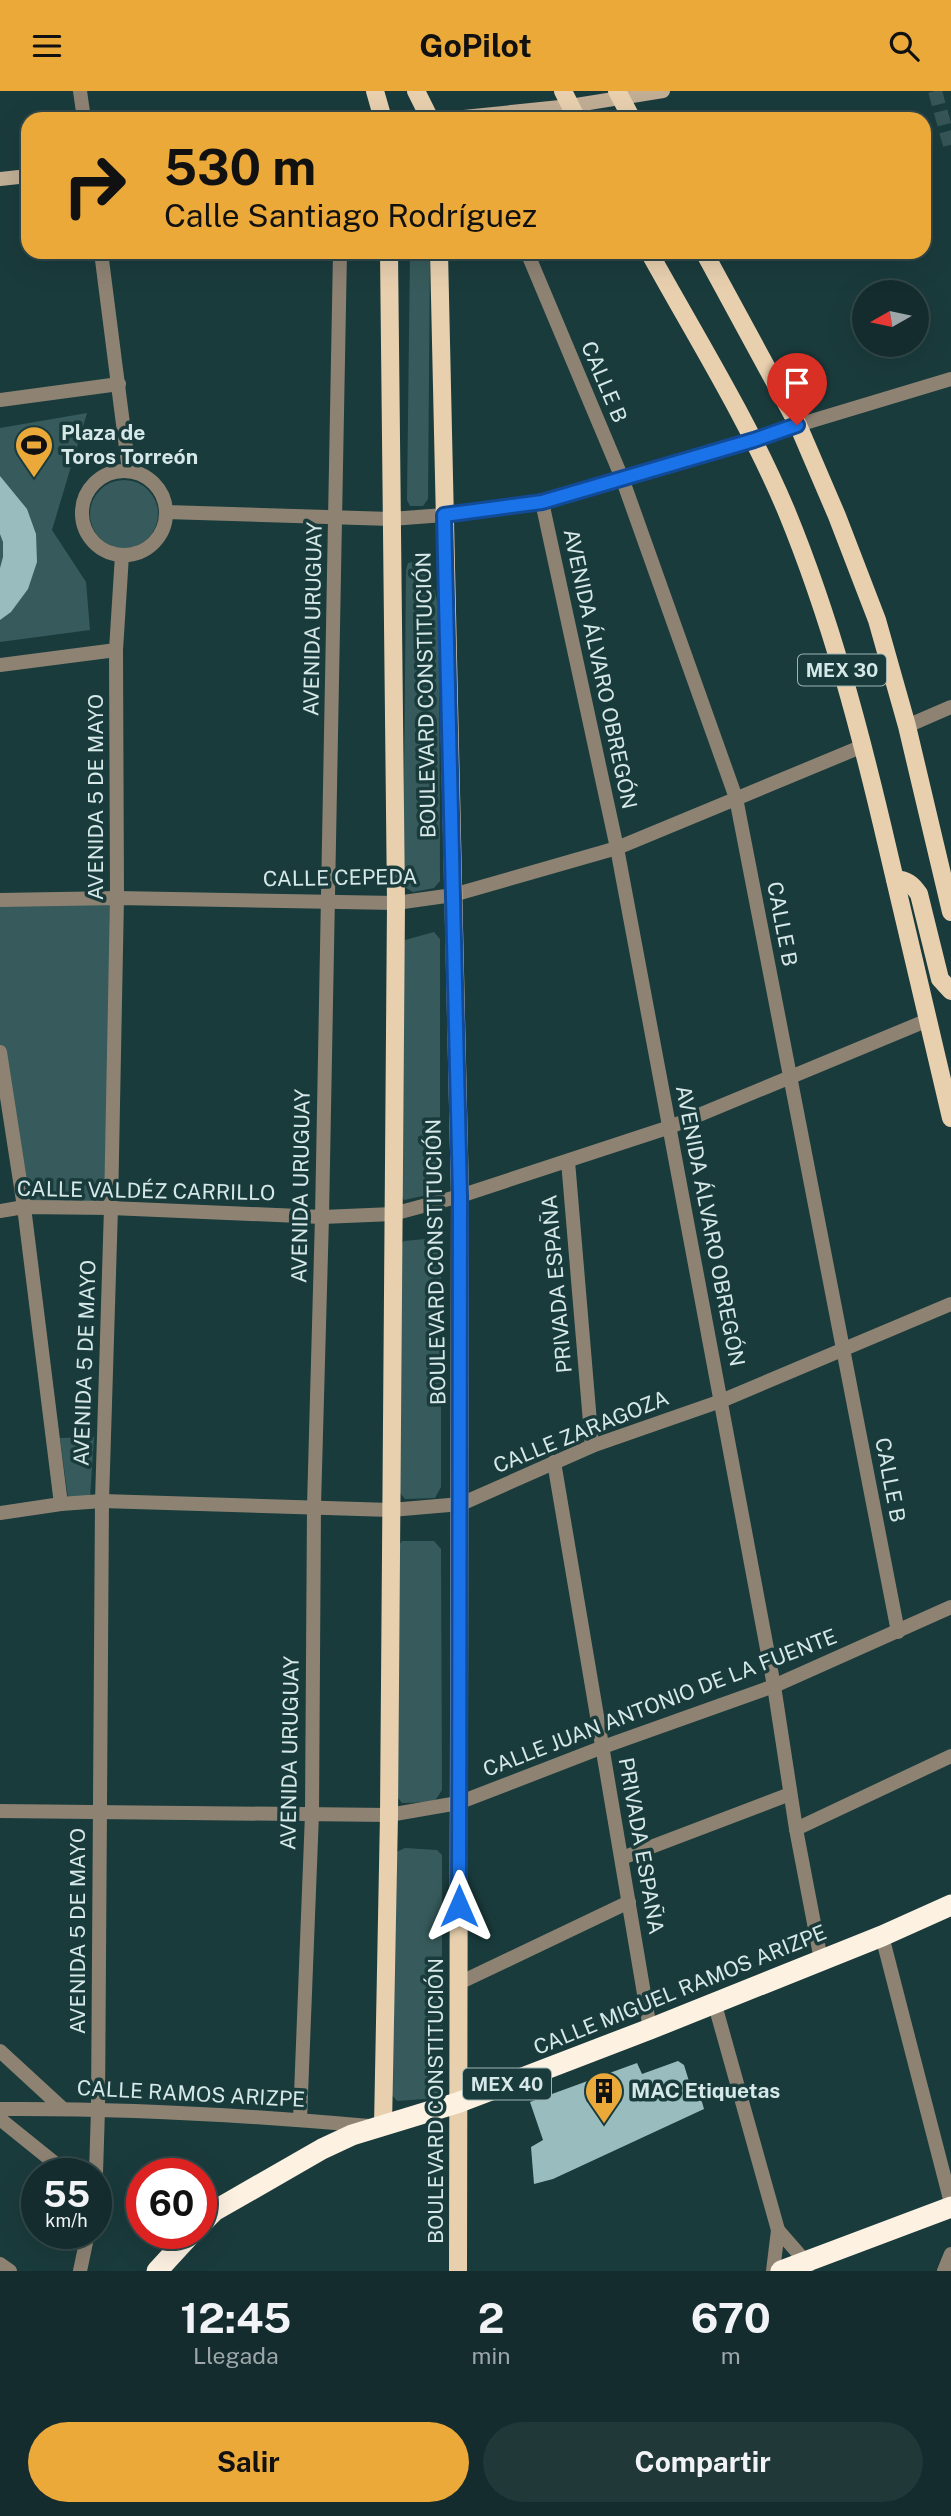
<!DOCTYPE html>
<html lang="es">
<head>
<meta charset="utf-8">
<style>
	body { margin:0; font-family:"Public Sans",sans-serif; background:#213839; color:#f1f3f6; height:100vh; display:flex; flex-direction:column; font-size:26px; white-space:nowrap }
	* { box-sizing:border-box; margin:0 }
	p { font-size:23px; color:#9da7aa }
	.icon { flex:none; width:38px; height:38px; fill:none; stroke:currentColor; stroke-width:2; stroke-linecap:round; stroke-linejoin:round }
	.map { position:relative; height:2180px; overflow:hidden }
	.sheet { display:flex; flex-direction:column; background:#142c2d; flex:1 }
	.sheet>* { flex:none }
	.top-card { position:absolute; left:21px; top:21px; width:910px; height:147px; border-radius:21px; box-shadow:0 7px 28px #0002,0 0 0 2px #334849; background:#eba93a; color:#111; overflow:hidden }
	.needle { width:46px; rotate:261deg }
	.buttons { position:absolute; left:852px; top:189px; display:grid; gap:14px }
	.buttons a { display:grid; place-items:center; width:77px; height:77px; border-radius:50%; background:#142c2d; box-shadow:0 7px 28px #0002,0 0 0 2px #334849; font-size:35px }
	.speed { position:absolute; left:21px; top:2067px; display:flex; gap:14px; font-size:35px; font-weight:700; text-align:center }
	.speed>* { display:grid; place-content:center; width:91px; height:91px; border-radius:50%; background:#142c2d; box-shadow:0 7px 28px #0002,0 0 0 2px #334849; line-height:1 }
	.speed small { font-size:18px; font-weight:400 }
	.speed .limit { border:10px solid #d22; background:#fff; color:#111 }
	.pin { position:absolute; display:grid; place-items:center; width:60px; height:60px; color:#fff; margin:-72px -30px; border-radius:50% 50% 50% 0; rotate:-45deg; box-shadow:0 0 7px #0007 }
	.pin .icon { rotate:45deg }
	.me { position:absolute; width:77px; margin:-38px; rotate:0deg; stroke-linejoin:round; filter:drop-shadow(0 0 5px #0008) }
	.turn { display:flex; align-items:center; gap:24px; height:147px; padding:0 28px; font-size:32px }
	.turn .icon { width:91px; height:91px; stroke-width:2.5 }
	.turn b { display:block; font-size:49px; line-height:60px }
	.eta { display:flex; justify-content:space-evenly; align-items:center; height:119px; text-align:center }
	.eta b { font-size:42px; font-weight:700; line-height:49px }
	.cta { display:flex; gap:14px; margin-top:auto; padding:14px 28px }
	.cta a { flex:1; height:80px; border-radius:42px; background:#eba93a; color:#111; font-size:28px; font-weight:700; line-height:80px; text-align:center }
	.cta a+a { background:#213839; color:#f1f3f6 }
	header { display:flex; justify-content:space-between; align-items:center; height:91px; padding:0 28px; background:#eba93a; color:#111; font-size:32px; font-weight:700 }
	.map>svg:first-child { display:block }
</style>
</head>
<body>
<header><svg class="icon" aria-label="menu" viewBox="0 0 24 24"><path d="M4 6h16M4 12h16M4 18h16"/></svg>GoPilot<svg class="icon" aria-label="search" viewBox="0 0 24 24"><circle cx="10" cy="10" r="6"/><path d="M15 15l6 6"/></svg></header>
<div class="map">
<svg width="951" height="2180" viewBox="0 0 951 2180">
	<rect width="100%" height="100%" fill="#1a3b3c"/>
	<g fill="#375b5c">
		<path d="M410,161H430L428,408L423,415H410L407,409Z"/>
		<path d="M87,322L52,439L86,491L90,539L0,551V337Z"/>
		<circle cx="124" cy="423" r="34"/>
		<path d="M427,468L439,518L440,790L434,797L413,801L403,795L406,479L408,472Z"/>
		<path d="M116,808L110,1115H25L0,958V810Z"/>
		<path d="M434,841L440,848V1094L432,1103L404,1109L400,1102L403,860L405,849Z"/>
		<path d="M435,1147L441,1156V1396L435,1407L405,1408L397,1398L400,1155L404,1150Z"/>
		<path d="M94,1346L90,1408L68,1407L60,1347Z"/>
		<path d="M402,1450H434L441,1458L442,1699L434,1711L402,1712L394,1702L397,1458Z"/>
		<path d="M405,1757L437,1759L442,1764V2001L437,2007L397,2010L392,2004L394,1762Z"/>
	</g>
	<g fill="#99bdbe">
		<path d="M0,385L27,418L36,443L37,471L28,498L11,521L0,529V477L3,466V451L0,443Z"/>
		<path d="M678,1970L684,1974L692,2000L698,1997L704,2018L553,2088L534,2093L531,2056L543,2049L530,2011L637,1972L642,1983Z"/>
	</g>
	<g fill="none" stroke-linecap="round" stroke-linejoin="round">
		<path stroke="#365556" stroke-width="14" stroke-dasharray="14 7" stroke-linecap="butt" d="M935,0L951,58"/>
		<g stroke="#8e8373" stroke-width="14">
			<path d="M80,0L84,28"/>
			<path d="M101,161L129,380"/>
			<path d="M527,161L622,387L736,707L898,1541"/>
			<path d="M0,309L119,293"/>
			<circle cx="124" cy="422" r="42"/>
			<path d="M542,411L617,757L774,1595L796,1738L821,1869"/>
			<path d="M166,421L391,428L444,424L542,411L951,288"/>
			<path d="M0,574L116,559"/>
			<path d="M907,635L951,616"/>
			<path d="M0,809L117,807L396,812L453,804L617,757L863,655"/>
			<path d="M0,961L24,1116L61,1413"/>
			<path d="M568,1070L592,1355"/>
			<path d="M0,1120L24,1116L111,1117L322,1126L393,1123L460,1105L670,1036L928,929"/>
			<path d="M554,1371L650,1938"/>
			<path d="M0,1422L61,1413L102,1410L391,1419L461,1413L592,1355L721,1310L951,1213"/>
			<path d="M0,1720L389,1724L458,1712L603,1656L774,1595L951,1516"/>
			<path d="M796,1738L951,1665"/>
			<path d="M622,1767L790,1703"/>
			<path d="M882,1845L951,2112"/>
			<path d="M459,1892L629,1811"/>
			<path d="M715,1914L778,2139L773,2180"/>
			<path d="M0,1960L62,2017"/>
			<path d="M0,2018C123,2017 246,2024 369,2035"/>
			<path d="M0,2028L67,2082"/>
			<path d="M300,2029L312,1723L314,1415L322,1126L340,161"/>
			<path d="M96,2082L98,2018L102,1410L111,1117L117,807L116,559L122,464"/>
			<path d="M778,2139L805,2170L807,2177"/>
			<path d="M0,2173L10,2180"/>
			<path d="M80,2180L88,2142"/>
			<path d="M944,2180L951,2163"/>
		</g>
		<g stroke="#c1ae95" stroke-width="14">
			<path d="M444,28L570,15L663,0"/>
			<path d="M0,88L28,85"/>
		</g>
		<g stroke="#e8d0af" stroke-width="18">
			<path d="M375,0L383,28"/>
			<path d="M416,0L430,28"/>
			<path d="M563,0L577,28"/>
			<path d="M617,0L632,28"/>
			<path d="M439,161L460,1105L458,2180"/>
			<path d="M649,161C696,246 748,329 786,419C831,528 861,643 888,759C909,848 930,937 951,1027"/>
			<path d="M704,161L798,334L837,425L877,529L907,635L951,821"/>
			<path d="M895,788C907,789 912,793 919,803L940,888L951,900"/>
			<path d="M383,2035L389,1724L396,812L389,161"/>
		</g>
		<g stroke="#fdf1e2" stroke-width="21">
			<path d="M201,2133L214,2120L322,2058L352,2044L457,2012L650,1938L882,1845L951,1814"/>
			<path d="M157,2180L192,2142"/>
			<path d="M781,2180L951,2116"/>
		</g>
	</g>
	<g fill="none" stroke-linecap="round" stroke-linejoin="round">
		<defs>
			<path id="route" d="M459,1815L460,1105L444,424L542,411L754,349L797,334"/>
		</defs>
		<use href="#route" stroke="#114b97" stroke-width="18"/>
		<use href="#route" stroke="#1a73e8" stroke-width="12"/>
	</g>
	<defs>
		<symbol id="stadium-pin" viewBox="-11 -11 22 30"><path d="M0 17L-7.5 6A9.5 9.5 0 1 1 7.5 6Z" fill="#eba93a" stroke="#1a3b3c"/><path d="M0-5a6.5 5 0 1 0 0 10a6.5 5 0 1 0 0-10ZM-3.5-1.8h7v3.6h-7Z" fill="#111"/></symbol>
		<symbol id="building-pin" viewBox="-11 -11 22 30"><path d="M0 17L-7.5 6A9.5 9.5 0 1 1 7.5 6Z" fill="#eba93a" stroke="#1a3b3c"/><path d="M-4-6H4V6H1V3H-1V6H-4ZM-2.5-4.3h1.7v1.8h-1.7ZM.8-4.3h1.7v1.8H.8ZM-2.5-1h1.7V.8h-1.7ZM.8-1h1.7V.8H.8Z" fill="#111"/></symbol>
	</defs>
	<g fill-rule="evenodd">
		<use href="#stadium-pin" x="12" y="332" width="44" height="60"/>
		<use href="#building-pin" x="582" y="1978" width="44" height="60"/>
	</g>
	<g text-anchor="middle" stroke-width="7" stroke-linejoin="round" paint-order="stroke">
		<g fill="#1a3b3c" stroke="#9eb4b4" stroke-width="2">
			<rect x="798" y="563.5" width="88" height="31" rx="5"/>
			<rect x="463" y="1977.5" width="88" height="31" rx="5"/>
		</g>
		<g font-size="19" font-weight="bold" fill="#d6e8e8">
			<text x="842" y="586">MEX 30</text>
			<text x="507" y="2000">MEX 40</text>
		</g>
		<g font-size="21" fill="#d6e8e8" stroke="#1a3b3c">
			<text transform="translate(604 291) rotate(67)" y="7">CALLE B</text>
			<text transform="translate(313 528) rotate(-89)" y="7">AVENIDA URUGUAY</text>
			<text transform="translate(600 578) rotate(78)" y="7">AVENIDA ÁLVARO OBREGÓN</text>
			<text transform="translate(426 604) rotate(-91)" y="7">BOULEVARD CONSTITUCIÓN</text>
			<text transform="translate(96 706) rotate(-90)" y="7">AVENIDA 5 DE MAYO</text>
			<text transform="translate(340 787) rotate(-1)" y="7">CALLE CEPEDA</text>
			<text transform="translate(782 833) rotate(79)" y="7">CALLE B</text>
			<text transform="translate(301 1095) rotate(-89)" y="7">AVENIDA URUGUAY</text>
			<text transform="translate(146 1100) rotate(1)" y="7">CALLE VALDÉZ CARRILLO</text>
			<text transform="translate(710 1135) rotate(79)" y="7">AVENIDA ÁLVARO OBREGÓN</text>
			<text transform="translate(436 1171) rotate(-91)" y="7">BOULEVARD CONSTITUCIÓN</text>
			<text transform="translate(557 1193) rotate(-95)" y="7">PRIVADA ESPAÑA</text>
			<text transform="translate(85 1272) rotate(-88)" y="7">AVENIDA 5 DE MAYO</text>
			<text transform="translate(581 1341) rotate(-22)" y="7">CALLE ZARAGOZA</text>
			<text transform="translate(890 1389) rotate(79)" y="7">CALLE B</text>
			<text transform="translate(660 1612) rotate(-21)" y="7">CALLE JUAN ANTONIO DE LA FUENTE</text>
			<text transform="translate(290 1662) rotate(-89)" y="7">AVENIDA URUGUAY</text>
			<text transform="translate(641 1755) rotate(80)" y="7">PRIVADA ESPAÑA</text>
			<text transform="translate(78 1840) rotate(-90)" y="7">AVENIDA 5 DE MAYO</text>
			<text transform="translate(680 1899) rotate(-22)" y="7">CALLE MIGUEL RAMOS ARIZPE</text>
			<text transform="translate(191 2003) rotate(3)" y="7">CALLE RAMOS ARIZPE</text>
			<text transform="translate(436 2010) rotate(-90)" y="7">BOULEVARD CONSTITUCIÓN</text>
		</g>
		<g font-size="21" font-weight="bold" fill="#d6e8e8" stroke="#1a3b3c" text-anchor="start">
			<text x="61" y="349">Plaza de<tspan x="61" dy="24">Toros Torreón</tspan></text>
			<text x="631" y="2007">MAC Etiquetas</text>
		</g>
	</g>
</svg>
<div class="buttons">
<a><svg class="needle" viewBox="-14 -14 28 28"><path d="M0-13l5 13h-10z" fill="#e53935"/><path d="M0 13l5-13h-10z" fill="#9da7aa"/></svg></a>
</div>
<div class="speed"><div>55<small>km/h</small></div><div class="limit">60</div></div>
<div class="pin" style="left:797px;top:334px;background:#d93025"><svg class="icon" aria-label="arrive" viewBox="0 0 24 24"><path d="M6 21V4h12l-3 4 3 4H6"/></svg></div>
<svg class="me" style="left:459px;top:1815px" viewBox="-20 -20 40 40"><path d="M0-17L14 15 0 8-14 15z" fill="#1a73e8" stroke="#fff" stroke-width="4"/></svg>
<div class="top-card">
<div class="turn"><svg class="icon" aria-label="right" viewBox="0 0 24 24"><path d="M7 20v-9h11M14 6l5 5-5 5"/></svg><div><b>530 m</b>Calle Santiago Rodríguez</div></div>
</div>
</div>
<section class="sheet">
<div class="eta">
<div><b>12:45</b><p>Llegada</p></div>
<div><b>2</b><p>min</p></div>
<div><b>670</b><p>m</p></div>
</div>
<div class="cta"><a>Salir</a><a>Compartir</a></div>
</section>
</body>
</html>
